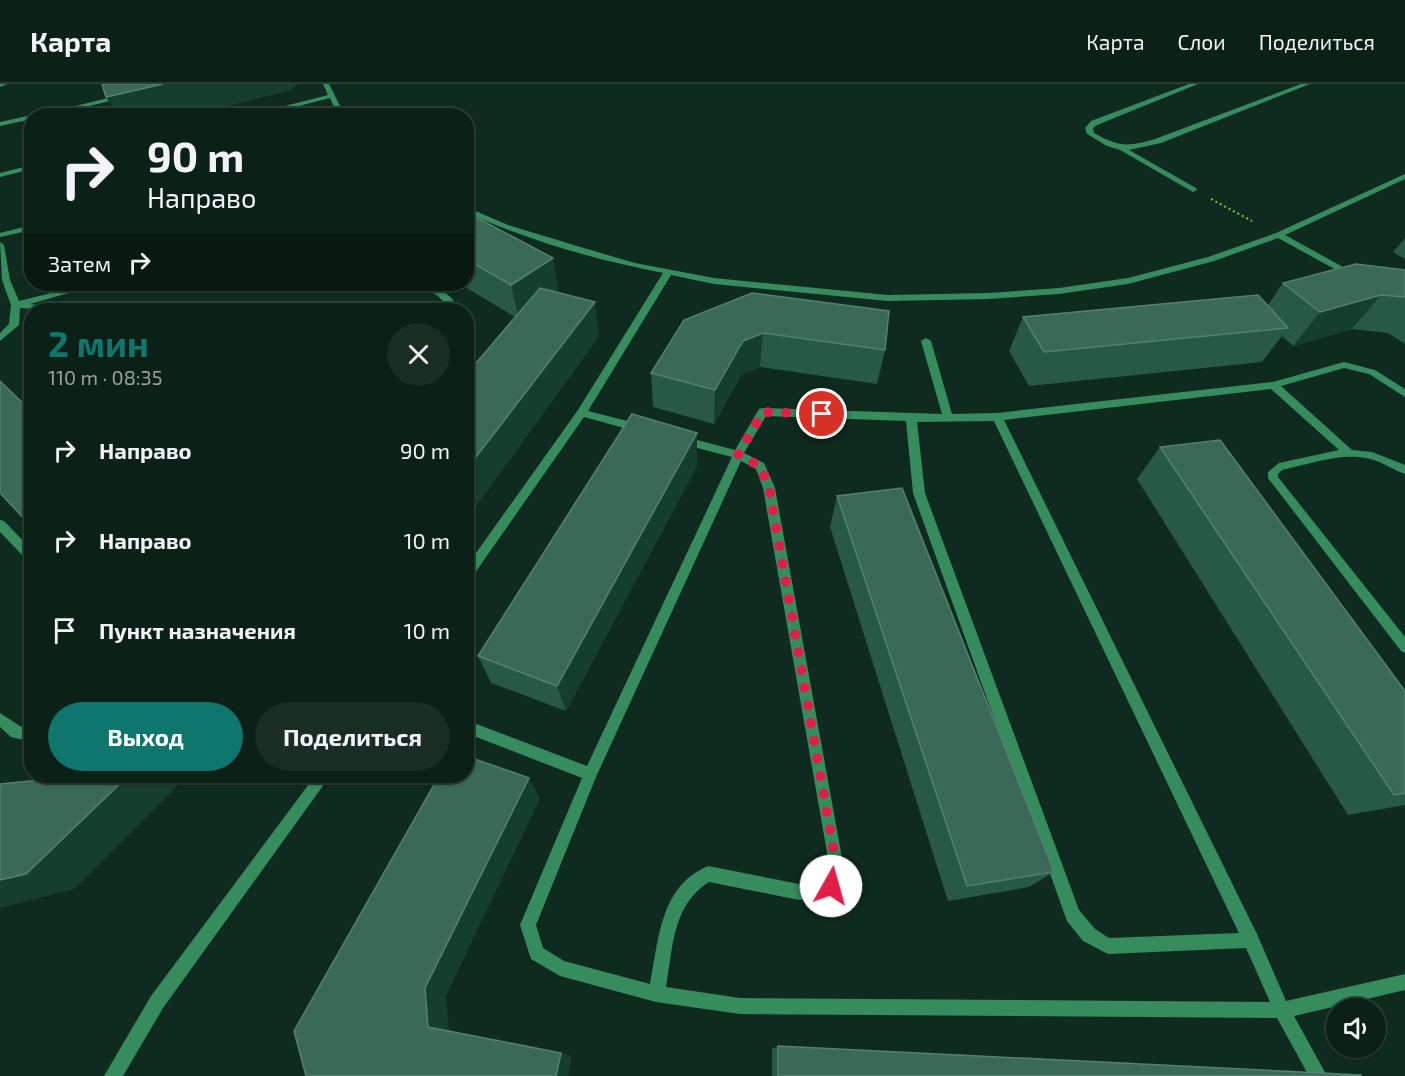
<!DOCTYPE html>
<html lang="ru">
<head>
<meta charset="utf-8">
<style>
	body { margin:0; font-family:"Exo 2",sans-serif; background:#192d24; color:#f1f3f6; height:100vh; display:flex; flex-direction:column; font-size:22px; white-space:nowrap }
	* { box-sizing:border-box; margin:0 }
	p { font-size:20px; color:#9aa3a1 }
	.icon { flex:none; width:33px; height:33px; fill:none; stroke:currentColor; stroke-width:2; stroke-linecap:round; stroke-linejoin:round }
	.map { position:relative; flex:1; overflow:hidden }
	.sheet { position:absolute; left:24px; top:219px; width:450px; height:480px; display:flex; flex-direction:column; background:#0b2017; border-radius:24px; box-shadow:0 2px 4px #0004,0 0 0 2px #2b3e36 }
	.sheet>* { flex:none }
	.banner { position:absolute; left:24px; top:24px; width:450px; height:183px; border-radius:24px; box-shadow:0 2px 4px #0004,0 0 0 2px #2b3e36; background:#0b2017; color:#f1f3f6; overflow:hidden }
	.tools { position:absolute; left:1326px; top:914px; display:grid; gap:12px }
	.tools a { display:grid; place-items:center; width:60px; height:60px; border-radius:50%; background:#0b2017; box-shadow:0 2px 4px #0004,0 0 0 2px #2b3e36; font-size:30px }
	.pin { position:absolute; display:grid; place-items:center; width:51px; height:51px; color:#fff; margin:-26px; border:3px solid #fff; border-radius:50%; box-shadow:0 2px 6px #0007 }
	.me { position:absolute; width:66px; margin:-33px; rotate:7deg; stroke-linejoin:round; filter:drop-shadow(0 0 4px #0008) }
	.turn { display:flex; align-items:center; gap:21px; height:126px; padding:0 24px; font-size:27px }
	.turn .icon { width:78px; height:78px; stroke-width:2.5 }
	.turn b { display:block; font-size:42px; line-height:51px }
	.then { display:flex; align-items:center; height:57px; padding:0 24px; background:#0003; gap:12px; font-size:22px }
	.round { display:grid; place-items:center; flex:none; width:63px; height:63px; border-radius:32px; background:#192d24 }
	.summary { display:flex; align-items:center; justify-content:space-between; height:102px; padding:0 24px }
	h1 { font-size:36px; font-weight:700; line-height:45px; color:#0f766e }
	.action { display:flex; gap:12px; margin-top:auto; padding:12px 24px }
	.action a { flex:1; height:69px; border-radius:36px; background:#0f766e; color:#fff; font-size:24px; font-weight:700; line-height:69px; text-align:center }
	.action a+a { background:#192d24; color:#f1f3f6 }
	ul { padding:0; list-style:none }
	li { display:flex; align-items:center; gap:18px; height:90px; padding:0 24px }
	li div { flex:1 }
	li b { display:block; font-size:22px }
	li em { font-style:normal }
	header { display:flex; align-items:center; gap:36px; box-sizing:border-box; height:84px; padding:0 30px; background:#0b2017; border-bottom:2px solid #2b3e36 }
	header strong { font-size:28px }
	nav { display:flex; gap:33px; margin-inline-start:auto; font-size:21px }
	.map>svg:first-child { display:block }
</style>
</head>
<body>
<header>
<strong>Карта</strong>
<nav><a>Карта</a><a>Слои</a><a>Поделиться</a></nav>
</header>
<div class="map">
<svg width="1405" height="992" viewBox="0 0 1405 992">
	<rect width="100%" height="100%" fill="#0f2a1f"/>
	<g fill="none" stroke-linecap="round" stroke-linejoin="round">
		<path stroke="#8cc328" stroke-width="2" stroke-dasharray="2 3" stroke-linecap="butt" d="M1211,115L1252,137"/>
		<g fill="#378c5d" fill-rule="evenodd">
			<path d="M0,0H7L0,3Z"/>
			<path d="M323,0H329L345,32H338L330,14L260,32H246L328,11Z"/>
			<path d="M1189,0H1198L1097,41L1093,44L1094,49C1119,63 1128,63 1155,55L1301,0H1310L1161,59L1129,66L1196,104L1197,106L1193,108L1120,66L1107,62L1087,50L1085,44L1091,37Z"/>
			<path d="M124,10L127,12L126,13L49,32H35Z"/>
			<path d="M32,31L34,32H32V35L0,42V38Z"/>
			<path d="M32,81V85L0,93V89Z"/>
			<path d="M1405,90V95L1285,151L1354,189L1355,191L1351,194L1278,154L1214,177L1128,200L1059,210L988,215L888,217L714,200L671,191L588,327L643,341L644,344L643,347L639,348L584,333L470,496L466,498V483L578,326L663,189C597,176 528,157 466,128V123L508,141L577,162L635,179L714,194L888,211L988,209L1059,204L1128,194L1208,173L1276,149Z"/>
			<path d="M32,141V146L0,153V149Z"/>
			<path d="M0,158L4,161L10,196L19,217L87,200H100L30,220L50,223L54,226L20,224L19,241L0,257V249L9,240L11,221L2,196Z"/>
			<path d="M418,200C431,199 457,211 457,226H449L448,223L438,212Z"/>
			<path d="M926,254L931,257L952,330L997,329L1273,298L1344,278L1375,286L1405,305V313L1369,290L1344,284L1281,302L1352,366L1372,368L1405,381V390C1393,386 1383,378 1370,375C1341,368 1311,380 1282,386L1278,390V393L1405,553V569L1401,567L1268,394V388L1279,379L1339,366L1271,305L1004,336L1257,850L1286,917L1405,890V906L1294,932L1327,992H1309L1277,934L740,930L656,918L560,892L531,875L520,841L582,694L466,649V636L587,682L732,373L678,359L677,356L678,353L682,352L735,366L759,325L763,324L942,330L921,257ZM766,332L906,337L913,409L1067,837L1083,857L1108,870L1246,864L1270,918L740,914L666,903C673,864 672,821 709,798L799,816L836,807L842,774L775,404L764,379L744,369ZM994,337L1239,849L1109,854L1095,845L1079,826L925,409L917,338ZM741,377L756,385L763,404L828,774L824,796L799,800L708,782C660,802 659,855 650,900L564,877L543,864L536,841L596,693Z"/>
			<path d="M0,436L4,437L32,466V479L28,477L0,448Z"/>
			<path d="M0,629L20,642L32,645V658L11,653L0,643Z"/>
			<path d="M315,692H330L163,924L123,992H104L151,912Z"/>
		</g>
	</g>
	<g fill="#275946">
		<path d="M466,128L559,209L599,252L468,433L466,432V291L515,233L460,200H466Z"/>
		<path d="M1405,154V175L1393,168Z"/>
		<path d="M1405,186V260L1388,249L1352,245L1293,262L1282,252L1262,278L1029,302L1009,267L1023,233L1268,221L1283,199Z"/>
		<path d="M684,236L885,266L877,300L760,283L741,291L714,340L653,323L651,289Z"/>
		<path d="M1160,363L1405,607V721L1348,731L1137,395Z"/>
		<path d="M697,382L566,627L491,599L478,572Z"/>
		<path d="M837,412L1054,788L1029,803L948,817L830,443Z"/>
		<path d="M778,962L1361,992H772V965Z"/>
	</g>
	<g fill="#163e2f">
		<path d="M163,0H299L289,7L186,32H118L106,13Z"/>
		<path d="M553,174L559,208L519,235L511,201Z"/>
		<path d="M1381,211L1352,245L1293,262L1320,228Z"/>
		<path d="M595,218L599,252L468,433L466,429V386Z"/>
		<path d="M763,249L760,283L741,291L714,340L715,306L743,257Z"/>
		<path d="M697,349V382L566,627L557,602Z"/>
		<path d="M128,692H187L74,805L0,824V796Z"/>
		<path d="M529,694L540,715L446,912L449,948L428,943L425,904Z"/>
		<path d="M561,969L572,972L568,992H556Z"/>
	</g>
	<g fill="#3a6a57" stroke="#53826f" stroke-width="1.5">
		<path d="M102,0H163L106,13Z"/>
		<path d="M466,128L553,174L511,201L466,175Z"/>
		<path d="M1356,180L1405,186V213L1381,211L1320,228L1283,199Z"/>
		<path d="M540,204L595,218L466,386V291Z"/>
		<path d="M752,209L889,227L885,266L763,249L743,257L715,306L651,289L684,236Z"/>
		<path d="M1258,211L1288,244L1044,268L1023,233Z"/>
		<path d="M0,297L32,328V443L0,409Z"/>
		<path d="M632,330L697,349L557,602L478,572Z"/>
		<path d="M1220,356L1405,607V709L1394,711L1160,363Z"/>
		<path d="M902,404L1054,788L967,802L837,412Z"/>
		<path d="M466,672L529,694L425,904L428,943L561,969L556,992H306L294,947L439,692H466Z"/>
		<path d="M44,692H128L26,790L0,796V700L40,696Z"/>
		<path d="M778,962L1361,991V992H778Z"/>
	</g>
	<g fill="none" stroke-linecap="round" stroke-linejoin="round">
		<path stroke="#e11d48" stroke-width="10" stroke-dasharray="0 18" d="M822,330L763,328L738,371L760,382L769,404L835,774L831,802"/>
	</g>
</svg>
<div class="tools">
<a><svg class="icon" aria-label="sound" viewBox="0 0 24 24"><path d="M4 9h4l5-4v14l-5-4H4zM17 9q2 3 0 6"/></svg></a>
</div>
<div class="pin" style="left:822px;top:330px;background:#d93025"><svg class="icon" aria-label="arrive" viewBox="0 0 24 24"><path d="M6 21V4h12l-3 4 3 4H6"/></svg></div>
<svg class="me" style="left:831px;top:802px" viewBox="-20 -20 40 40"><circle r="19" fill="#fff"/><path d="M0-13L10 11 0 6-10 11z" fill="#e11d48"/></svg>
<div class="banner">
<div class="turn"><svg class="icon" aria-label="right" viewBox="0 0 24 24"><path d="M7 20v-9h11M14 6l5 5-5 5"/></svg><div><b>90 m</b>Направо</div></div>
<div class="then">Затем<svg class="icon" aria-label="right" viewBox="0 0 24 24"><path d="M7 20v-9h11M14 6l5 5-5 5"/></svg></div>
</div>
<section class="sheet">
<div class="summary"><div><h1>2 мин</h1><p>110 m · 08:35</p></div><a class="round"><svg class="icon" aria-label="close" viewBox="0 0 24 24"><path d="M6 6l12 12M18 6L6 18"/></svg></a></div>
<ul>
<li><svg class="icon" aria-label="right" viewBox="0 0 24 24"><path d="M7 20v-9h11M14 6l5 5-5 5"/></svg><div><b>Направо</b></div><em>90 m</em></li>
<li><svg class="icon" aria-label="right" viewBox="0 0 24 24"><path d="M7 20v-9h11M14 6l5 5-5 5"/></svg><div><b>Направо</b></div><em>10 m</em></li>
<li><svg class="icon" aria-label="arrive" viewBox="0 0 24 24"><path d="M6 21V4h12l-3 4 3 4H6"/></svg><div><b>Пункт назначения</b></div><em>10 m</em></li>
</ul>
<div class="action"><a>Выход</a><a>Поделиться</a></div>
</section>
</div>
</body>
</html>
